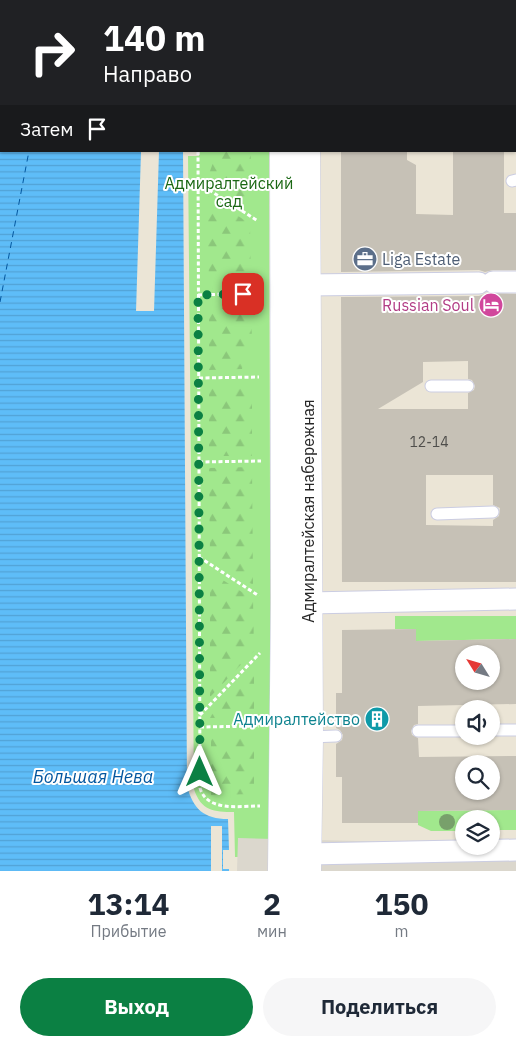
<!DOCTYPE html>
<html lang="ru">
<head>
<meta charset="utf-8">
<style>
	body { margin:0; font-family:"IBM Plex Sans",sans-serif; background:#f6f6f7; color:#1f2937; height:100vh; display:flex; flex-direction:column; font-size:19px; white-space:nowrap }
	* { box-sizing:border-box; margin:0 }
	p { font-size:16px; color:#747a83 }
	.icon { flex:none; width:28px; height:28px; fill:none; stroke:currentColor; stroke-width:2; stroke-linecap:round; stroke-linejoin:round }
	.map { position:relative; height:871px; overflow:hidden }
	.sheet { display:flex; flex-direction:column; background:#fff; flex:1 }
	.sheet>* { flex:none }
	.top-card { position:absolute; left:0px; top:0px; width:516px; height:152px; box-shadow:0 1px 4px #0004; background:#202124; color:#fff; overflow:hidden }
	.needle { width:32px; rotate:307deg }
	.buttons { position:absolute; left:455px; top:645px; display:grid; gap:10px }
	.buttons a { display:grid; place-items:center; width:45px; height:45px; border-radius:50%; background:#fff; box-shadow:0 1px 4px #0004; font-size:25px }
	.pin { position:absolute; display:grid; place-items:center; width:42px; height:42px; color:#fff; margin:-21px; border-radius:10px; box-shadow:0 2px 8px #0006 }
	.me { position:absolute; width:55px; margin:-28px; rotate:0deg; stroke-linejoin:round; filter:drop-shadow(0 0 4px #0008) }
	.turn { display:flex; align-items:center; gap:18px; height:105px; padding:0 20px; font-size:22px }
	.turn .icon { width:65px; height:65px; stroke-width:2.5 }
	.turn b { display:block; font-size:35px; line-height:42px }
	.then { display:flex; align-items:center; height:48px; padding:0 20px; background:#0003; gap:10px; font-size:19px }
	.eta { display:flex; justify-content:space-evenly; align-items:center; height:85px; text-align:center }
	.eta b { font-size:30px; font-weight:700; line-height:35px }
	.action { display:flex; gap:10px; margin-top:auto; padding:10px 20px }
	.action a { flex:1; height:58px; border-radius:30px; background:#0b8043; color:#fff; font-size:20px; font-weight:700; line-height:58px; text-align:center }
	.action a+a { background:#f6f6f7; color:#1f2937 }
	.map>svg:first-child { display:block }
</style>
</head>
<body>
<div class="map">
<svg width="516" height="871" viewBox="0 0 516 871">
	<defs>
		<pattern id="forest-firs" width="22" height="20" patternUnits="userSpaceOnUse" patternTransform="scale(1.25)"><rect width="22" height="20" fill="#a1e88d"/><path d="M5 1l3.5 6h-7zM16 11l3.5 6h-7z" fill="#8bc77a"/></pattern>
		<pattern id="water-rules" width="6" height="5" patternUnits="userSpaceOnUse" patternTransform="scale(1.25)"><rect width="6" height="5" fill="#5ebdf8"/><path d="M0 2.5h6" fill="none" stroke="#52a2d5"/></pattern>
	</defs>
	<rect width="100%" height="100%" fill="#ebe5d6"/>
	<g fill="#a1e88d">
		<path d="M200,151H269L271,857H235L234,812C214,812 201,811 194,789L188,156H199Z"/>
		<path d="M395,616H516V639L416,641V629H395Z"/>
		<path d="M516,810V830H491V819H464V831H431L418,825V811Z"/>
	</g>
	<g fill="url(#forest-firs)">
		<path d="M217,151H251L250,205L208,177Z"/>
		<path d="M207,195L250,224L251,288L209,289Z"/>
		<path d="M209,301H251L252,347L246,353L242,369L209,370Z"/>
		<path d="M209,385H242L243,392L252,403V456H209Z"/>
		<path d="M252,467L253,585L210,558L209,468Z"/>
		<path d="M210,572L253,599L254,651L210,697Z"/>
		<path d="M254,668V717L210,718L211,712Z"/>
		<path d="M211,736H254V794L211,795Z"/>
	</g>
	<path fill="#dbd7cd" d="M238,838L516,845V871H237Z"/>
	<path fill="url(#water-rules)" d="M0,0H183L1,1V151H183L187,786C193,809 204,819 228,819L229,850H223V869H229V871H0Z"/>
	<g fill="#ebe5d6">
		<path d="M141,151H159L154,311H136Z"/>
		<rect x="211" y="826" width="11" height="45"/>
	</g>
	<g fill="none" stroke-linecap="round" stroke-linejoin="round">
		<g stroke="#02569f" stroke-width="1" stroke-dasharray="6 5" stroke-linecap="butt">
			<path d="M57,1V0"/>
			<path d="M0,302L29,151"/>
		</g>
	</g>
	<g fill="#c6c1b6" fill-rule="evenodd">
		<path d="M341,151H407V160L416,165V214L453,215V151H504V213H516V270H493L485,272L479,270L341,272Z"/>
		<path d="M487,293L516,294V582H342L341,297L479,296ZM468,361V379L472,380L475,386L474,390L468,393V409H378L423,382V362ZM426,475H493V505L500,508L499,516L493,520V526L426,525Z"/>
		<path d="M416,629V641L516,639V704L418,706V724L414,725L411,731L412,735L418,738L419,757L516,756V810L418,811V823H342V777H336V744L342,740L343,735L340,730L336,728V693H342V630ZM464,654H491V681H464ZM464,764H491V791H464Z"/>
	</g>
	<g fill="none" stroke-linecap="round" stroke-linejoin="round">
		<defs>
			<g id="service">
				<path d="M512,181L516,180"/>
				<path d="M431,386H468"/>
				<path d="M437,514L493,512"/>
				<path d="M491,730H516"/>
				<path d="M418,731H464"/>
				<path d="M309,737L336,736"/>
			</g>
			<g id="minor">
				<path d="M493,282H516"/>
				<path d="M307,285L479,283"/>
				<path d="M308,603L516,599"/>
				<path d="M308,854L516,850"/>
			</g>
			<g id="secondary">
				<path d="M283,0V1"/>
				<path d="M305,0V1"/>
				<path d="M306,151L309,737L307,871"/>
				<path d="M282,871L285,601L284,151"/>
			</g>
		</defs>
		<use href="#service" stroke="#cbcde2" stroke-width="13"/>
		<use href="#minor" stroke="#cbcde2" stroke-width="23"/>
		<use href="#secondary" stroke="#cbcde2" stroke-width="29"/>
		<g stroke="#fff" stroke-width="3" stroke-dasharray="4 2.5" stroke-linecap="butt">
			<path d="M197,0V1"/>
			<path d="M198,151L200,788C207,812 239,806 260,806"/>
			<path d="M198,183L258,221"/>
			<path d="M198,295L258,293"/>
			<path d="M199,378L259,377"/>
			<path d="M199,462L261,461"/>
			<path d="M199,557L259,596"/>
			<path d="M200,715L260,653"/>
			<path d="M200,727L259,726"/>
		</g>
		<use href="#service" stroke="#fff" stroke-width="11"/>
		<use href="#minor" stroke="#fff" stroke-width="21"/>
		<use href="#secondary" stroke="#fff" stroke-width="28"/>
	</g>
	<circle fill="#78a06b" cx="447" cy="822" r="8"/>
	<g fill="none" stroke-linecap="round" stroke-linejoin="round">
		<path stroke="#0b8043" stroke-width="9" stroke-dasharray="0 16.2" d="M200,772L198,295L243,294"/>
	</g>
	<defs>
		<symbol id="office-disc" viewBox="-11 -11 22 22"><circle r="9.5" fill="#5c6f8a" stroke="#fff"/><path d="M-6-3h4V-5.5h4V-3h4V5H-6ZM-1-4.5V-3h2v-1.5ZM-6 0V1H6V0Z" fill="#fff"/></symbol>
		<symbol id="hotel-disc" viewBox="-11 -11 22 22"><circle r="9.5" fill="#d1479c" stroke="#fff"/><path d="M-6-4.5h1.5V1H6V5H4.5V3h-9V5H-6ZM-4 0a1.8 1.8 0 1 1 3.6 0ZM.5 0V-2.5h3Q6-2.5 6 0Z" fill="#fff"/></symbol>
		<symbol id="building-disc" viewBox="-11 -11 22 22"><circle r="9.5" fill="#0f9aa8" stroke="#fff"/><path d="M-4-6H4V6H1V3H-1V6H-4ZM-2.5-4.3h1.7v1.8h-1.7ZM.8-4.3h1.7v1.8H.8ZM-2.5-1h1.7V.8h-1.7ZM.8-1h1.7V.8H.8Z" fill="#fff"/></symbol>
	</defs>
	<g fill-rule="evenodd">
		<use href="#office-disc" x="351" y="245" width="28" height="28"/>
		<use href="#hotel-disc" x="477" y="291" width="28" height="28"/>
		<use href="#building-disc" x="363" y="705" width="28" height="28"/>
	</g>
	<g text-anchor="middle" stroke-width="4" stroke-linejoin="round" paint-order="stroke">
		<g font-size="14" fill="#4f4e4b">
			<text x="429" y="447">12-14</text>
		</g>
		<g font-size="16" fill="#1a6713" stroke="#fff">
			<text x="229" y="189">Адмиралтейский<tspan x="229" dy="18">сад</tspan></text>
		</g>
		<g font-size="16" fill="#4e5e75" stroke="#fff" text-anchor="start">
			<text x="382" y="265">Liga Estate</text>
		</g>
		<g font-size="16" fill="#b23c85" stroke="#fff" text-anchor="end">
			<text x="474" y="311">Russian Soul</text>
		</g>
		<g font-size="16" fill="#272727" stroke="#fff">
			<text transform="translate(308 511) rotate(-90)" y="6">Адмиралтейская набережная</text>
		</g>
		<g font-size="16" fill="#0d838f" stroke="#fff" text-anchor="end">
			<text x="360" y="725">Адмиралтейство</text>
		</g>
		<g font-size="18" font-style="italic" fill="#02569f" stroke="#fff">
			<text x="93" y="783">Большая Нева</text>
		</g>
	</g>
</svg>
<div class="buttons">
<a><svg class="needle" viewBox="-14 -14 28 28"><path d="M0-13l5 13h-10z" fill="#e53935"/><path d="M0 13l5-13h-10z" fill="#747a83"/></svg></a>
<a><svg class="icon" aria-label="sound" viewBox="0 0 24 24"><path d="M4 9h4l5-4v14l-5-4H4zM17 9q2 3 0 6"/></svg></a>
<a><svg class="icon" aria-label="search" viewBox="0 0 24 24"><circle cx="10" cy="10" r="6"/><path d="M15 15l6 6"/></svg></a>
<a><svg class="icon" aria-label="layers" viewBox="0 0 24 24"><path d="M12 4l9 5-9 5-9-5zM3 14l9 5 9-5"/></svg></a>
</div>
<div class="pin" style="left:243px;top:294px;background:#d93025"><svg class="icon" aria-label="arrive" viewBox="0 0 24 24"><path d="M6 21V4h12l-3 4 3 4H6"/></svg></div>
<svg class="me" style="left:200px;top:772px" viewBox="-20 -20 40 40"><path d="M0-17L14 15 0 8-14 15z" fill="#0b8043" stroke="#fff" stroke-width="4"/></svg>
<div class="top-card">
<div class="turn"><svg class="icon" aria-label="right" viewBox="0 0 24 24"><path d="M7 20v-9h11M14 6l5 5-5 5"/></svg><div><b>140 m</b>Направо</div></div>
<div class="then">Затем<svg class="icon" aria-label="arrive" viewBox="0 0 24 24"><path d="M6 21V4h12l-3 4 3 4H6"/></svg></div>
</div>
</div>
<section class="sheet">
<div class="eta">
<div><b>13:14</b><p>Прибытие</p></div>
<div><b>2</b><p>мин</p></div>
<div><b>150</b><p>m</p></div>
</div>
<div class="action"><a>Выход</a><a>Поделиться</a></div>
</section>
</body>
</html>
